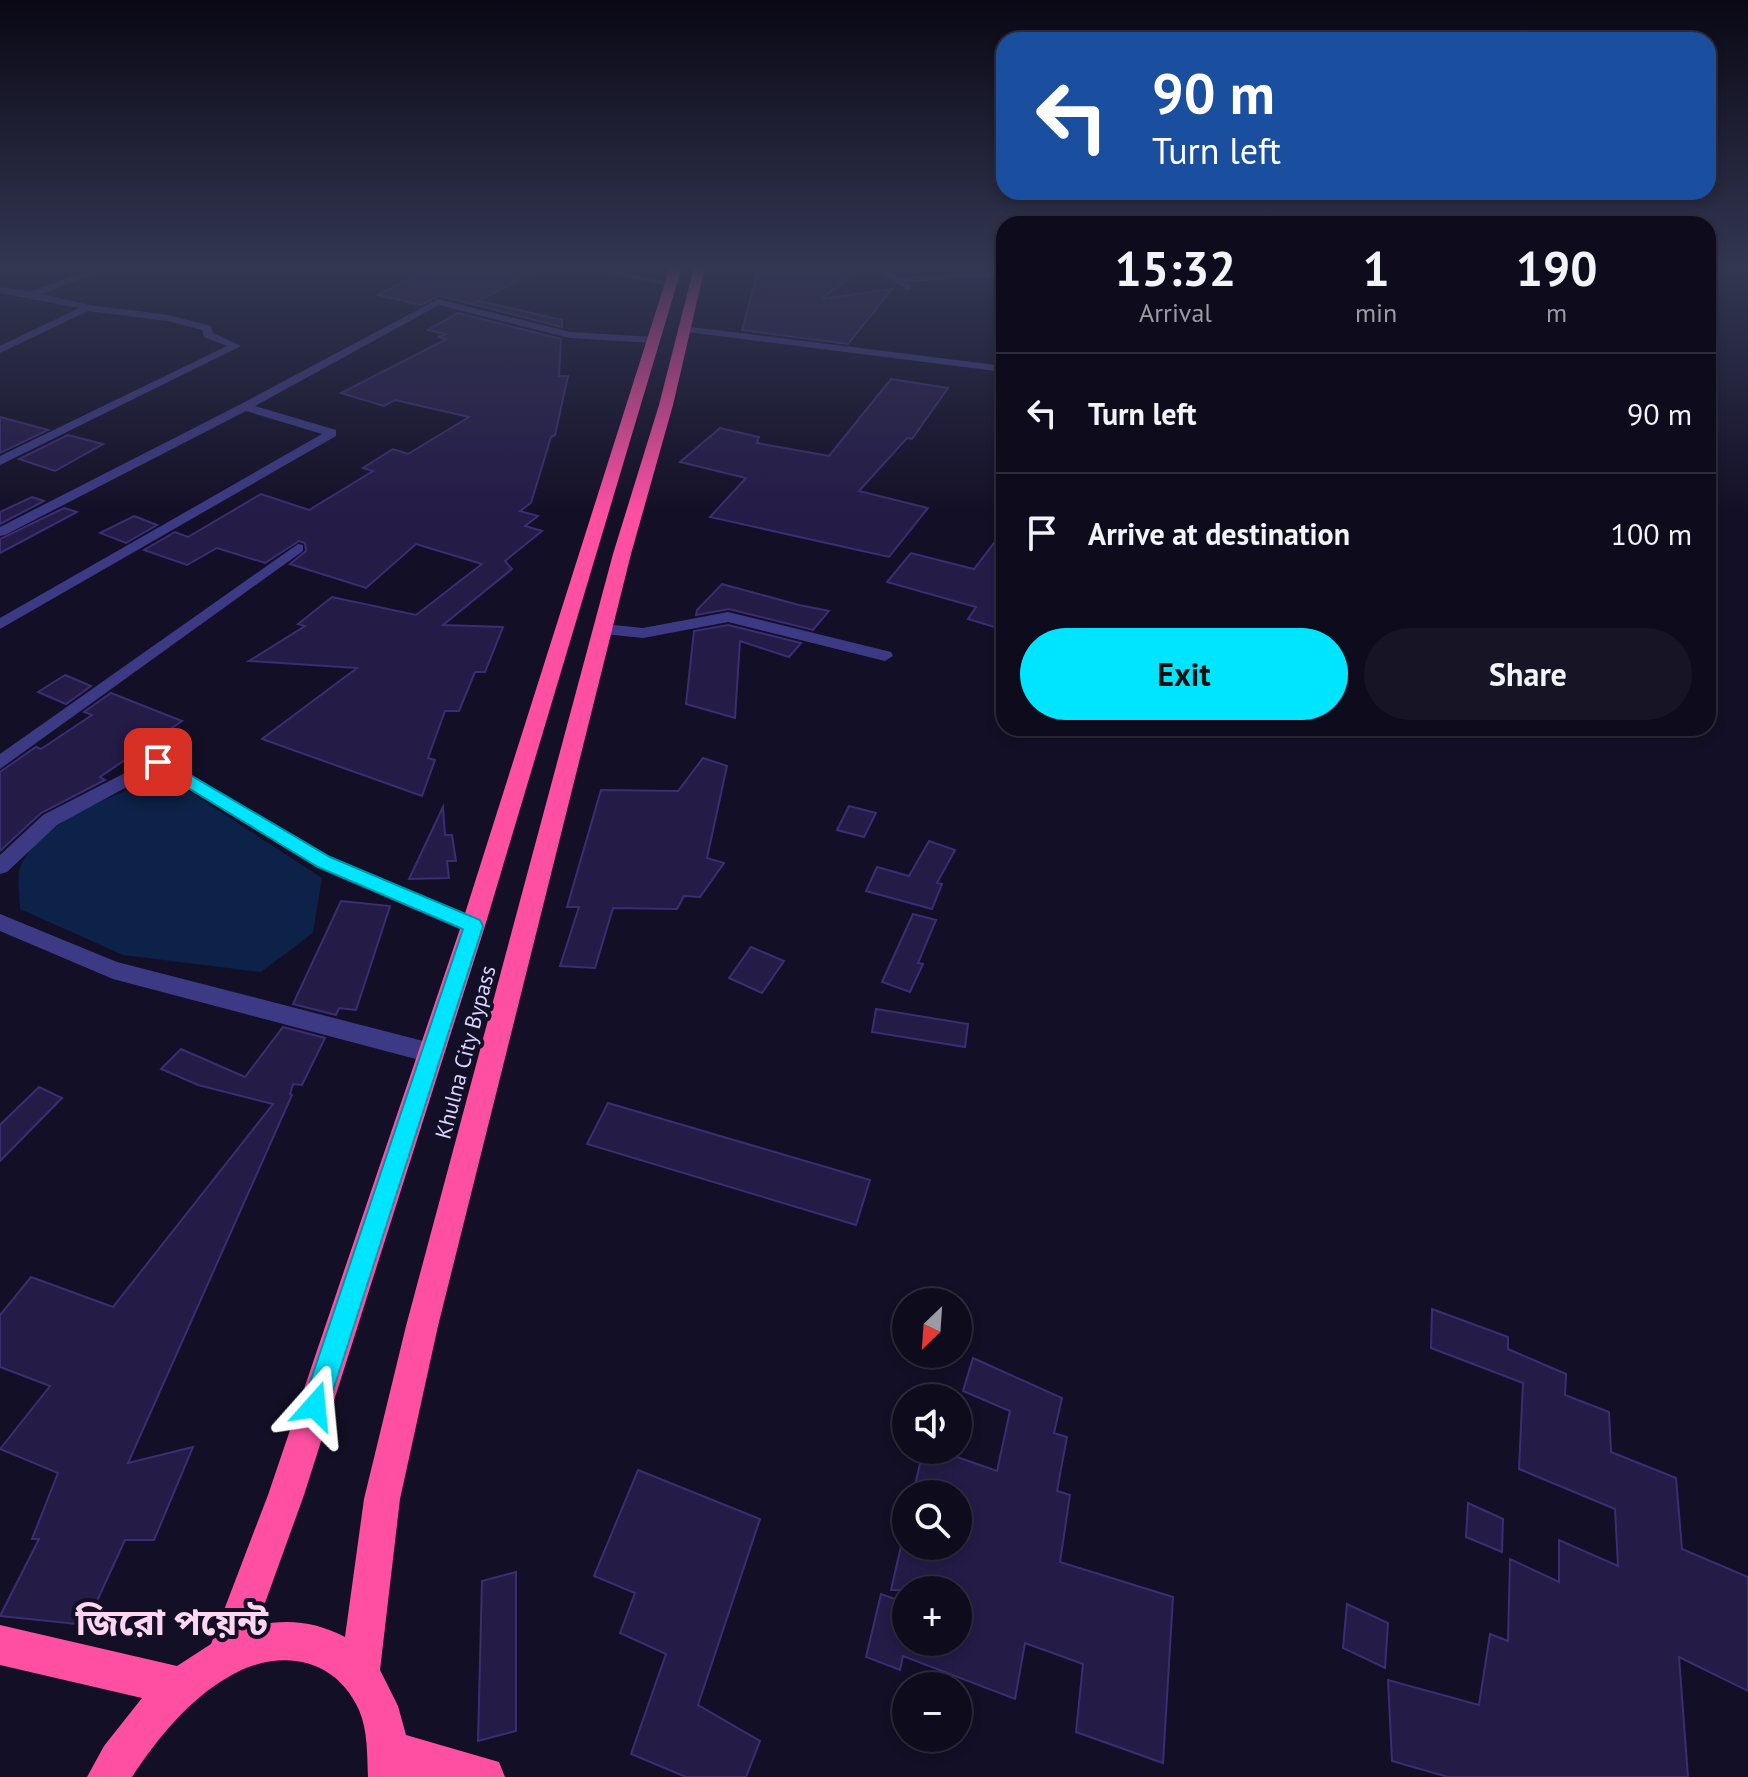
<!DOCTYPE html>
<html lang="en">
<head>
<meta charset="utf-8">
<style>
	body { margin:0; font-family:"PT Sans","Noto Sans Bengali",sans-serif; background:#171425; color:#f1f3f6; height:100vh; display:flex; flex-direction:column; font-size:30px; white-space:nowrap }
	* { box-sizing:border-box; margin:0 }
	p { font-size:26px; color:#9b9ba3 }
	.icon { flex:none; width:44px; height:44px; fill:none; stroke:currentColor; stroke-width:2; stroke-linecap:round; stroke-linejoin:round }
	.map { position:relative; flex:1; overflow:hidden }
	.drawer { position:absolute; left:996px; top:216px; width:720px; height:520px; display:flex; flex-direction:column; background:#0e0b1c; border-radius:24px; box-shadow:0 4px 12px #0003,0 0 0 2px #2e2b3b }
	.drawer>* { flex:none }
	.guide { position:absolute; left:996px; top:32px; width:720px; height:168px; border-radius:24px; box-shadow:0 4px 12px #0003,0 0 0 2px #2e2b3b; background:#1a4fa0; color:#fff; overflow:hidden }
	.needle { width:52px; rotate:205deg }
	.fabs { position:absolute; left:892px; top:1288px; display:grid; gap:16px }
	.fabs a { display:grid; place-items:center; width:80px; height:80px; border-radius:50%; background:#0e0b1c; box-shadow:0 4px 12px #0003,0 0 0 2px #2e2b3b; font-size:40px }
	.pin { position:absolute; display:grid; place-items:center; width:68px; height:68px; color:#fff; margin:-34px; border-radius:16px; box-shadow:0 4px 12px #0006 }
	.me { position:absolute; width:88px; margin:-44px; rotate:18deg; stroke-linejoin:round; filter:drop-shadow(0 0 6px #0008) }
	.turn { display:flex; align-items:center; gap:28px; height:168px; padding:0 24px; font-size:36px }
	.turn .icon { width:104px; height:104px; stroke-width:2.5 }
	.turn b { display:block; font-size:56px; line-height:68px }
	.eta { display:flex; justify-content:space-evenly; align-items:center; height:136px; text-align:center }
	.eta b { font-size:48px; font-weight:800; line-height:56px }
	.button { display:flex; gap:16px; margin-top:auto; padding:16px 24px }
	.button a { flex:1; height:92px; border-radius:48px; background:#00e5ff; color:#111; font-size:32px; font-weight:800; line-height:92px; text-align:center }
	.button a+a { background:#171425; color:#f1f3f6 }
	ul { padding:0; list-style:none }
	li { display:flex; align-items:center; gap:24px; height:120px; padding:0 24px; border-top:2px solid #2e2b3b }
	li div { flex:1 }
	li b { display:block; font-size:30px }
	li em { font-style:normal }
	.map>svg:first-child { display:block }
</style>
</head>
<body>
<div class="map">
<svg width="1748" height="1777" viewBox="0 0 1748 1777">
	<rect width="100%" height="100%" fill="#130f26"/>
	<path fill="#0c2248" d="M156,779L184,788L322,878L313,933L261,972L123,955L20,909C20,897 16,876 21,865C42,821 112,796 156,779Z"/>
	<g fill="#241b47" stroke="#3b2d73" stroke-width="2">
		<path d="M432,267H542L479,301L562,320V327L472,304L477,301L472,304L439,296L421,305L378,295Z"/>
		<path d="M759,267H864L821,299L892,289L848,344L742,330Z"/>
		<path d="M458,313L561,339L559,376H568L555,435L551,437L531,503L520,511L538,516L525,526L542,531L505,561L512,569L443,625L503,627L485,672H475L459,711H445L428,758L435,760L422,796L262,739L357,668L249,661L305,626L298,624L332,597L416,615L482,564L416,544L366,588L290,564L306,551L305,543L299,541L265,563L217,548L187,565L144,550L175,532L188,537L261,494L309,510L373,471L363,468L393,449L408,454L469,417L395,400L384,406L341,393L447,339L439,337L446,334L428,330Z"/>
		<path d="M891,379L948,388L912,439L907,438L859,491L928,508L889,557L710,517L746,478L680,462L720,428L759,437L757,443L829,456Z"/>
		<path d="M0,417L48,430L0,453Z"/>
		<path d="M68,435L103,444L55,471L19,459Z"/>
		<path d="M32,497L44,501L0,524V512Z"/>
		<path d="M64,508L77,512L0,553V539Z"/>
		<path d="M134,516L157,525L126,543L100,533Z"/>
		<path d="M1004,530V630L968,619L976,607L887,582L911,553L974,569Z"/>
		<path d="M722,584L799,605L829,611L813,630L729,609L696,615L697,610Z"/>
		<path d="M728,625L801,643L789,657L740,641L735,718L686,704L694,631Z"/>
		<path d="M65,675L91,686L66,704L38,692Z"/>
		<path d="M111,693L182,721L100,777L105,780L41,813L0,851V772L36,747L41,749L92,715L84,712Z"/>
		<path d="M703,758L727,766L707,858L724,863L700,897L684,896L677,909L613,908L595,968L560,966L579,907H567L601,790L678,791Z"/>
		<path d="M849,806L876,813L864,837L837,830Z"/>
		<path d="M443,807L445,835H452L456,861H447L449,878L409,879Z"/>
		<path d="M929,841L955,850L937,883L942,884L932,909L866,891L877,867L909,876Z"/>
		<path d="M341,901L390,906L356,1010L339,1008L336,1015L293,1004Z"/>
		<path d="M913,914L936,920L918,963L923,964L910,992L882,982Z"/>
		<path d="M751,947L784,961L762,993L729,978Z"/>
		<path d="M876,1009L968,1024L965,1047L872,1032Z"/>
		<path d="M283,1027L325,1038L302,1085L293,1084L290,1094L292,1095L128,1463L193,1447L154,1540H125L86,1625L0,1616L39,1539H32L58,1473L0,1449L50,1386L0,1367V1315L31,1277L113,1307L273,1104L198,1085L161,1069L181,1049L245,1077Z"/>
		<path d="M39,1087L62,1098L0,1161V1125Z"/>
		<path d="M608,1103L870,1180L856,1225L587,1144Z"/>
		<path d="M1432,1309L1508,1337V1349L1566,1374L1565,1395L1609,1412L1611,1452L1676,1478L1682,1549L1748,1577V1691L1679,1657L1688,1777H1448L1392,1761L1388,1680L1479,1705L1490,1634L1508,1641L1510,1559L1559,1582V1540L1618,1566L1615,1509L1519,1469L1523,1383L1431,1348Z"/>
		<path d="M973,1358L1062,1398L1054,1433L1067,1437L1057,1491L1070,1495L1060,1562L1173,1597L1163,1763L1076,1732L1083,1664L1025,1643L1015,1699L903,1656L900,1670L866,1657L881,1594L906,1603V1642H958V1590H891L901,1546H958V1494H913L923,1450H937L997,1471L1010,1411L963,1391Z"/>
		<path d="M638,1470L760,1519L698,1705L760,1741L746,1777H686L631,1754L666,1654L620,1633L635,1593L594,1576Z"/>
		<path d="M1468,1503L1503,1519L1502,1552L1466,1537Z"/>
		<path d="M516,1572V1731L478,1741L482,1581Z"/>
		<path d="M1347,1604L1388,1623L1385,1668L1343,1648Z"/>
	</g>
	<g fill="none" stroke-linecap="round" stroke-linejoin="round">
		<g fill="#3d3a85" fill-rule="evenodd">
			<path d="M97,267H110L42,294L89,305L168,315L211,326L213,333L241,346L0,465V456L227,346L204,337L202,330L168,321L88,311L0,353V346L79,308L0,293V287L29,292Z"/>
			<path d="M581,267H599L675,283L670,286Z"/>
			<path d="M873,267H884L899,277L1004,270V276L907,282L912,287L907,290Z"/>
			<path d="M438,299L570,332L653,337L658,340L653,343L570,338L439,305L255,406L336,430V436L0,629V618L322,434L246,411L5,535L0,536V527L241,404Z"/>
			<path d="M683,326L1004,366V372L679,331L678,329Z"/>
			<path d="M298,544L303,545V551L0,769V754Z"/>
			<path d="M728,612L891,652L893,656L885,661L728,622L643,638L604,634L596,629L604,624L643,628Z"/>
			<path d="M158,756L331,857L480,920L483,926L480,932L473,934L466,932L317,867L158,770L57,825L7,872L0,874V855L43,815Z"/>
			<path d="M0,914L117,962L431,1043L439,1046L442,1053L439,1060L431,1063L113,979L0,931Z"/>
		</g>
		<path fill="#ff4fa3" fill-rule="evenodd" d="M670,267H682L485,926L304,1495L257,1625C291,1619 315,1622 345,1637L364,1499L406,1326L613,554L659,405L694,267H705L673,405L631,554L438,1326L400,1499L380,1670L398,1706L406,1735L499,1762L505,1777H368C367,1755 368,1731 359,1710C335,1656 278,1648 230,1676C189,1699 157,1739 132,1777H87L104,1746L142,1698L0,1665V1625L177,1666L211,1644L268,1495L461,926Z"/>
	</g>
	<linearGradient id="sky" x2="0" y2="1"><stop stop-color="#0a0815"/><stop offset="0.52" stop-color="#333752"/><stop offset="1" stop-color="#333752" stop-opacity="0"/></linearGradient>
	<rect width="1748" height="515" fill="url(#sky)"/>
	<path fill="#00e5ff" stroke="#0095a6" stroke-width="2" d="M158,756L330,857L480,920L483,926L328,1406L324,1415L315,1419L306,1415L302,1406L463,929L318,867L152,766L150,762Z"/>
	<g text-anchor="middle" stroke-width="8" stroke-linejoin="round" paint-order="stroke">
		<g font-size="22" fill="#d9d4ff" stroke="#130f26">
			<text transform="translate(465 1052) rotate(-75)" y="8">Khulna City Bypass</text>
		</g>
		<g font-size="36" font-weight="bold" fill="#ffd6f0" stroke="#130f26">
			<text x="172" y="1635">জিরো পয়েন্ট</text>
		</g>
	</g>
</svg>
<div class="fabs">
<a><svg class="needle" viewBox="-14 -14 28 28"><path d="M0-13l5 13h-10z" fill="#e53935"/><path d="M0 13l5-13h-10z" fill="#9b9ba3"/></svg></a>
<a><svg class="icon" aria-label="sound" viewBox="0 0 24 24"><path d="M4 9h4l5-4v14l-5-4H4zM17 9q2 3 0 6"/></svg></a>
<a><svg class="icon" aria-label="search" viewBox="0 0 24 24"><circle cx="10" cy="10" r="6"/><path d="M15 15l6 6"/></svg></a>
<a>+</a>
<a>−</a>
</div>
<div class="pin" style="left:158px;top:762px;background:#d93025"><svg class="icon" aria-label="arrive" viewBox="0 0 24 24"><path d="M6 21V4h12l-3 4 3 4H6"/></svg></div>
<svg class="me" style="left:315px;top:1406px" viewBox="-20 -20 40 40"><path d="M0-17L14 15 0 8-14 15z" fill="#00e5ff" stroke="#fff" stroke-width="4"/></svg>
<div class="guide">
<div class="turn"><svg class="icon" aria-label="left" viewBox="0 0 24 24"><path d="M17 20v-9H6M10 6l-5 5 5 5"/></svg><div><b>90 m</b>Turn left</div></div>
</div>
<section class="drawer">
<div class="eta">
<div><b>15:32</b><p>Arrival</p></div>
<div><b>1</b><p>min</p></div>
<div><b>190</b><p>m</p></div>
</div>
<ul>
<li><svg class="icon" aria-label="left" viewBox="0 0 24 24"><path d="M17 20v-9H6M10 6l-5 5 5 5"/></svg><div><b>Turn left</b></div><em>90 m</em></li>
<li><svg class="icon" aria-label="arrive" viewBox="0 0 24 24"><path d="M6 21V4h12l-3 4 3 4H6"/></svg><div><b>Arrive at destination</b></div><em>100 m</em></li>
</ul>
<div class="button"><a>Exit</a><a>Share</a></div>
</section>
</div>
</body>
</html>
